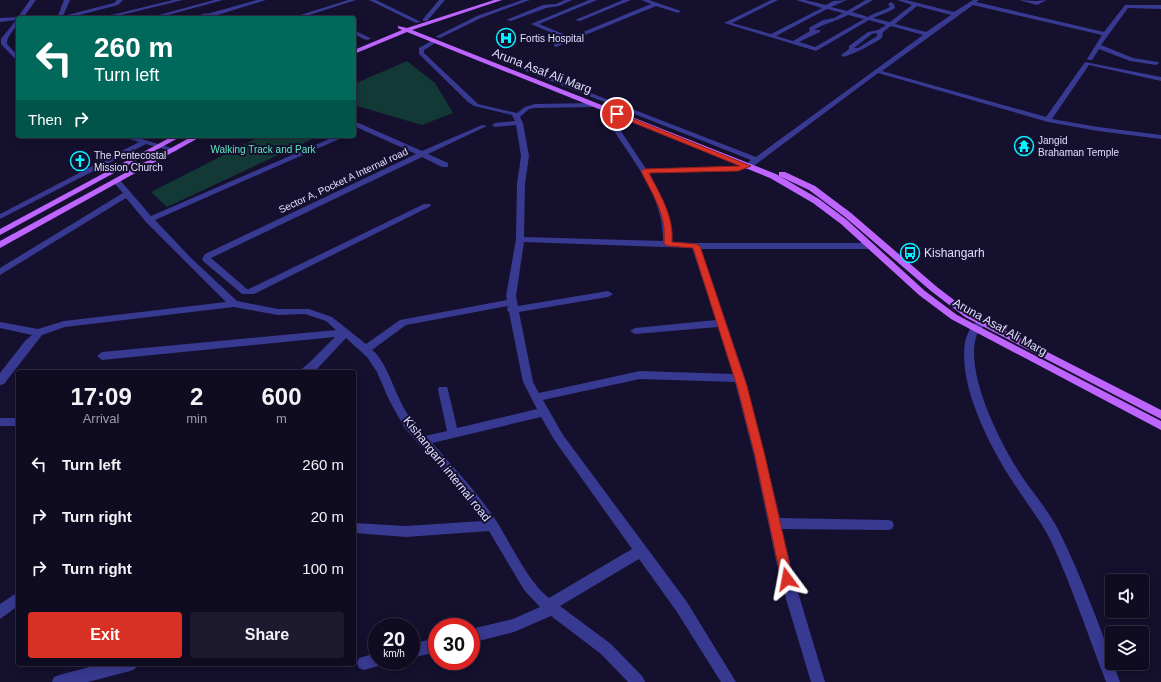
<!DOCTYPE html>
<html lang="en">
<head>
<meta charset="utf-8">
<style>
	body { margin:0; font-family:Helvetica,sans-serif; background:#1d1a2f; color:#f1f3f6; height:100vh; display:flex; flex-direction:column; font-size:15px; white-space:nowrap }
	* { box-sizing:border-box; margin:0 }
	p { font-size:13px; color:#9b9ba5 }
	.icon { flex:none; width:22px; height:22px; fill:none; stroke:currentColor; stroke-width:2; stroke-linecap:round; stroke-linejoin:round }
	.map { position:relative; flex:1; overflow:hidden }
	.details { position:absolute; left:16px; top:370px; width:340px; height:296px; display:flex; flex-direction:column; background:#0f0c22; border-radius:4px; box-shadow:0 2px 10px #0003,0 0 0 1px #2f2c40 }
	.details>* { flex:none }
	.hud { position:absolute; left:16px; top:16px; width:340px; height:122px; border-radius:4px; box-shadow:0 2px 10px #0003,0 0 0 1px #2f2c40; background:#00695c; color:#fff; overflow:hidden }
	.tools { position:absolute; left:1105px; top:574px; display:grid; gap:8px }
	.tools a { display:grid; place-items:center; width:44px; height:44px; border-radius:4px; background:#0f0c22; box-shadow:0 2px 10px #0003,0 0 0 1px #2f2c40; font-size:20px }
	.speed { position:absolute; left:368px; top:618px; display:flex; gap:8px; font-size:20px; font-weight:700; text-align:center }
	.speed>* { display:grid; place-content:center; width:52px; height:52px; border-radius:50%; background:#0f0c22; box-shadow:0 2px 10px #0003,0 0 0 1px #2f2c40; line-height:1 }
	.speed small { font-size:10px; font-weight:400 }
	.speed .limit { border:6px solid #d22; background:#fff; color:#111 }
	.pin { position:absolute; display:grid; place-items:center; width:34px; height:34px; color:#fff; margin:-17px; border:2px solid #fff; border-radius:50%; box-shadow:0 1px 4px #0007 }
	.me { position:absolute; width:44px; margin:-22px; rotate:347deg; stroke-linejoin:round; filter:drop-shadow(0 0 3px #0008) }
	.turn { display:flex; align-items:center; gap:14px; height:84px; padding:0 12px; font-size:18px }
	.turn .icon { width:52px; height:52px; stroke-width:2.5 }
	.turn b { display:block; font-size:28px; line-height:34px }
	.then { display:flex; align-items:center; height:38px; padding:0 12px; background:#0003; gap:8px; font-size:15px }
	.eta { display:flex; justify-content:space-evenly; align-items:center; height:68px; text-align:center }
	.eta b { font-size:24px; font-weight:800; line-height:28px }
	.cta { display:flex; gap:8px; margin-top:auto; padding:8px 12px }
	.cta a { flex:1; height:46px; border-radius:4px; background:#d93025; color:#fff; font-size:16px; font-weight:800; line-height:46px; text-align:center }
	.cta a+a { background:#1d1a2f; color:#f1f3f6 }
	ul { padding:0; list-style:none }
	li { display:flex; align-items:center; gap:12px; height:52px; padding:0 12px }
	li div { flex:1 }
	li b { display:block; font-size:15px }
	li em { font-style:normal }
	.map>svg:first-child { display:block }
</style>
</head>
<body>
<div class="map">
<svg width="1161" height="682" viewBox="0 0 1161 682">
	<rect width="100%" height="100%" fill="#14102e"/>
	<g fill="#133936">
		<path d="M407,61L435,83L453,113L422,125L354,105V84Z"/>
		<path d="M261,136H319L167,207L151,192Z"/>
	</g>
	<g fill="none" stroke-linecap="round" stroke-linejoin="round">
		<g fill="#383990" fill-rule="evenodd">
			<path d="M30,0H36L23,18H18C18,30 7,33 7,44L18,56V62L1,44V39L16,20L0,22V18L18,17Z"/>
			<path d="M64,0H70L63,16L114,3L117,0H123L118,5L68,18H57Z"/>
			<path d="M173,0H183L109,18H99Z"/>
			<path d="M214,0H223L157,18H148Z"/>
			<path d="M257,0H266L208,18L206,16L189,18L207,13V14Z"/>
			<path d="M348,0H356L300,18H291Z"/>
			<path d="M369,0H376L421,22L416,23Z"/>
			<path d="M439,0H445L427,21H423V19Z"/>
			<path d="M522,0H530L481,18L440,38L435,37L477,16Z"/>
			<path d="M565,0H572L559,6L546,8L511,21L506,20L543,5L556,4Z"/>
			<path d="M589,0H597L539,24L571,37L651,4L641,0H649L681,11L678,13L656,6L556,47L554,46V44L566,39L531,24Z"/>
			<path d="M623,0H631L580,21L575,20Z"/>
			<path d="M771,0H778L732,23L771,34L822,8L796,0H805L826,5L833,1L847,0L831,7L847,11L866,0H873L852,12L868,17C875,12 883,11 890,7L888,4L891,2L894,4L895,8C888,13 881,14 873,18L890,22L912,5L897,0H906L954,12L973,0H979L976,2L1104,32L1125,5H1161V9L1128,8L1101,45L1133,58L1158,62L1159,63L1156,65L1130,61L1099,49L1092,60H1088L1087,59L1102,35L973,5L882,71L1046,117L1085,62L1161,77V81L1089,65L1052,119L1098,127L1161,135V139L1098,131L1048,122L878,73L751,168L737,170L649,173C662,195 672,216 671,242L696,243H872L876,246L872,249H701L745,378L780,518L888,520L892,521L894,525L892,529L888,530L782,529L794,579L825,682H811L780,579L754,456L735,382L640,379L543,400L563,435L687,602L736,682H721L677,612L639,559L560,606L611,644L643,677L645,682H628L601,654L551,616L514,632L471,643V629L513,619L540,607L524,590L489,531L406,537L354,533V523L406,526L482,521L466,498L404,427L389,400L377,372L367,357L346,338L318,368L311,372H298L310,362L335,337L102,360L97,356L102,352L336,330L326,321L305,314L278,315L234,307L65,327L42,335L4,384L0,385V373L25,341L32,335L0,328V322L38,329L64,321L226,302L146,222L126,198L0,275V268L123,193L113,182L114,180H120L151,216L336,136H346L155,220L191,258L237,301L278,309H309L332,317L366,344L400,320L507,300L506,296L516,239L517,184L521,156L516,125L495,127L492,125L495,123L515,121L512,115L474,106L468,102L419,54V48L435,39L437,40V42L424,50V53L478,104L517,113L525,107L535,104L594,103L597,105L594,107L535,108L529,109L520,117L523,123L529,156L525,184L524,237L663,241C664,190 623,150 600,108L601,107H605L646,169L737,166L746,164L751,160L503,62L508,61L756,157L923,35L891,26L883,32L882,38C869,46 858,52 844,57L841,55L849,49V46L868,32L878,30L886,25L869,20L816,51L724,23ZM917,6L951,15L926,32L895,24ZM827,9L843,13L834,18L823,20L809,28L810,31L793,41L776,36ZM848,15L864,19L815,47L799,42L820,32V30H814C825,23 837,21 848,15ZM877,33V36L858,48H854L872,34ZM524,242L692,248L716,320L635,328L630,331L635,334L718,327L733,374L640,371L539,393L533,382L519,312L608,297L613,294L608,291L518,306L516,296ZM508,306L507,310L509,312L523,382L537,409L457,428L448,390L447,387H439L438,390L447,431L425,436C415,424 405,413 399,398C392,384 385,360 372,350L406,325ZM541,417L555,441L632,549L549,598C528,582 511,544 497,522C478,493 455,469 432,443Z"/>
			<path d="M1019,0L1036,1L1047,0L1037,5Z"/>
			<path d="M354,30L370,38L371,39L366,40L354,34Z"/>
			<path d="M354,121L422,151L482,125L487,126L428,154L448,163V167H442L422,157L211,258L247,289H249L424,204H430L431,206L254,294H242L203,261L202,259L205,254L416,154L354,126Z"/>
			<path d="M120,136H132L178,150L174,152L146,144L0,219V214L139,142Z"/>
			<path d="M982,319L987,322C984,327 978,331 976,337C965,375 1002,447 1023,478C1035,495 1049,512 1059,531C1083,580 1102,632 1120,682H1106C1088,635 1072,587 1051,541C1041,521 1027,504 1015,485C991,449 958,387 965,342C967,333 973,321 982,319Z"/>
			<rect x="0" y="418" width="18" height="8"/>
			<path d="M18,592V606L0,619V604Z"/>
			<path d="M437,638V652L411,658V644Z"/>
			<path d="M377,653V661H384L382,665L364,670L359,668L357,663L359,658Z"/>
			<path d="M101,664H137L135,669L130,671L88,682H52L54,677L59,675Z"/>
		</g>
		<g fill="#be64ff" fill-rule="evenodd">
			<path d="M494,0H502L412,30L776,174L819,199L847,220L925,291L957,315L1161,421V430L951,319L919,295L841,224L813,203L770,178L407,32L354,54V50L402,30L398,28V26L407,28Z"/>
			<path d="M173,136H182L0,235V229Z"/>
			<path d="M193,136H202L0,248V241Z"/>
			<path d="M779,172H785L815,186L851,213L937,287L971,313L1161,410V419L965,317L931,291L845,217L809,190L779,176Z"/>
		</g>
	</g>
	<path fill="#d93025" stroke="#8d1f18" d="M615,113H619L751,166L738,171L649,173C660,195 674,216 672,242L696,244L700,246L747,386L765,456L793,579L792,583L787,584L783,583L781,579L755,456L737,386L693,248L668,246L664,244C667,214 653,196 641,171L644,169L740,166L615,115Z"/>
	<defs>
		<symbol id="hospital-ring" viewBox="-11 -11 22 22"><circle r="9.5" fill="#14102e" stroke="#09f2ff" stroke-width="1.5"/><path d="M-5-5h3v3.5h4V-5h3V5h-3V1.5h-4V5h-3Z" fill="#09f2ff"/></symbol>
		<symbol id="temple-ring" viewBox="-11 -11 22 22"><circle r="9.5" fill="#14102e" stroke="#09f2ff" stroke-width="1.5"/><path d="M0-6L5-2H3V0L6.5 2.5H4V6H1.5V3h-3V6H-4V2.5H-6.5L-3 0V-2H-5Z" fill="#09f2ff"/></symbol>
		<symbol id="church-ring" viewBox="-11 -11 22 22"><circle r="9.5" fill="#14102e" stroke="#09f2ff" stroke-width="1.5"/><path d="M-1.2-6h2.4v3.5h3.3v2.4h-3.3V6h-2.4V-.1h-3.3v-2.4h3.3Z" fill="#09f2ff"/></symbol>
		<symbol id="bus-ring" viewBox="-11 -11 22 22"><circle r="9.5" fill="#14102e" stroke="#09f2ff" stroke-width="1.5"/><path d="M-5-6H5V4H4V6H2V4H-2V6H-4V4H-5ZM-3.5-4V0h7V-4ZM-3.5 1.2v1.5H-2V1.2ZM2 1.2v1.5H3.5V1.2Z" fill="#09f2ff"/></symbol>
	</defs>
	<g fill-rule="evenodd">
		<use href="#hospital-ring" x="495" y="27" width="22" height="22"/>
		<use href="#temple-ring" x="1013" y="135" width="22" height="22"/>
		<use href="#church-ring" x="69" y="150" width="22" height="22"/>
		<use href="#bus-ring" x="899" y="242" width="22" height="22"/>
	</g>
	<g text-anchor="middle" stroke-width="4" stroke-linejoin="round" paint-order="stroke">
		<g font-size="10" fill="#e0ddff" stroke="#14102e" text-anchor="start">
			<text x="520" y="42">Fortis Hospital</text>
			<text x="1038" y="144">Jangid<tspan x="1038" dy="12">Brahaman Temple</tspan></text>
			<text x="94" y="159">The Pentecostal<tspan x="94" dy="12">Mission Church</tspan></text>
		</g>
		<g font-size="10" fill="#60e8c0" stroke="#14102e">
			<text x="263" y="153">Walking Track and Park</text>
		</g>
		<g font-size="10" fill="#e0ddff" stroke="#14102e">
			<text transform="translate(343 180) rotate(-25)" y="4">Sector A, Pocket A Internal road</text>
		</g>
		<g font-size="12" fill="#e0ddff" stroke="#14102e">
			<text transform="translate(542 71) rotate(21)" y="4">Aruna Asaf Ali Marg</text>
			<text transform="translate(1000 327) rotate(29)" y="4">Aruna Asaf Ali Marg</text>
			<text transform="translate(447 469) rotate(51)" y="4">Kishangarh internal road</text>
		</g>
		<g font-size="12" fill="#e0ddff" stroke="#14102e" text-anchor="start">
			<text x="924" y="257">Kishangarh</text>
		</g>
	</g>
</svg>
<div class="tools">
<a><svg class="icon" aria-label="sound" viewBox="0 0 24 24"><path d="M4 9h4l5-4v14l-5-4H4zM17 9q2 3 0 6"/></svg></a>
<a><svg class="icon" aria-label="layers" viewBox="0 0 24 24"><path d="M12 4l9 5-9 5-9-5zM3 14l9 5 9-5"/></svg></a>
</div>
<div class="speed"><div>20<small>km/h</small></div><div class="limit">30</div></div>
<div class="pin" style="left:617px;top:114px;background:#d93025"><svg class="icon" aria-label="arrive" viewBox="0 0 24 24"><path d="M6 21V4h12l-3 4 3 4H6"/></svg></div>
<svg class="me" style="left:787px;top:579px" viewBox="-20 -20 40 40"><path d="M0-17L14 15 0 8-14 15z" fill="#d93025" stroke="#fff" stroke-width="4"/></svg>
<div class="hud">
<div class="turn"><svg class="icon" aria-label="left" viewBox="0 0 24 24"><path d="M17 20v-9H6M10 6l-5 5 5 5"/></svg><div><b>260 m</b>Turn left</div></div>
<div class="then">Then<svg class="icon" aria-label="right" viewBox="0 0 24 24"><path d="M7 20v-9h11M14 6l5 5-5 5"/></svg></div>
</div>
<section class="details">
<div class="eta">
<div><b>17:09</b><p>Arrival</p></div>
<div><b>2</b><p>min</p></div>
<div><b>600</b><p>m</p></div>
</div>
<ul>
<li><svg class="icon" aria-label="left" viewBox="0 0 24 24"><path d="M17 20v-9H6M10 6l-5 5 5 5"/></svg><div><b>Turn left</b></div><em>260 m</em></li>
<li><svg class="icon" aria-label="right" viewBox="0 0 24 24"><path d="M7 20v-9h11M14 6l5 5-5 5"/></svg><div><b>Turn right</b></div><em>20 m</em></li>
<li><svg class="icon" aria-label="right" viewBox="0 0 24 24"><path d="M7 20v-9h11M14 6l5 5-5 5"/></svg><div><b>Turn right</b></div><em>100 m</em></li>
</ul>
<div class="cta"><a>Exit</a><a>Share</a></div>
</section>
</div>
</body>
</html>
